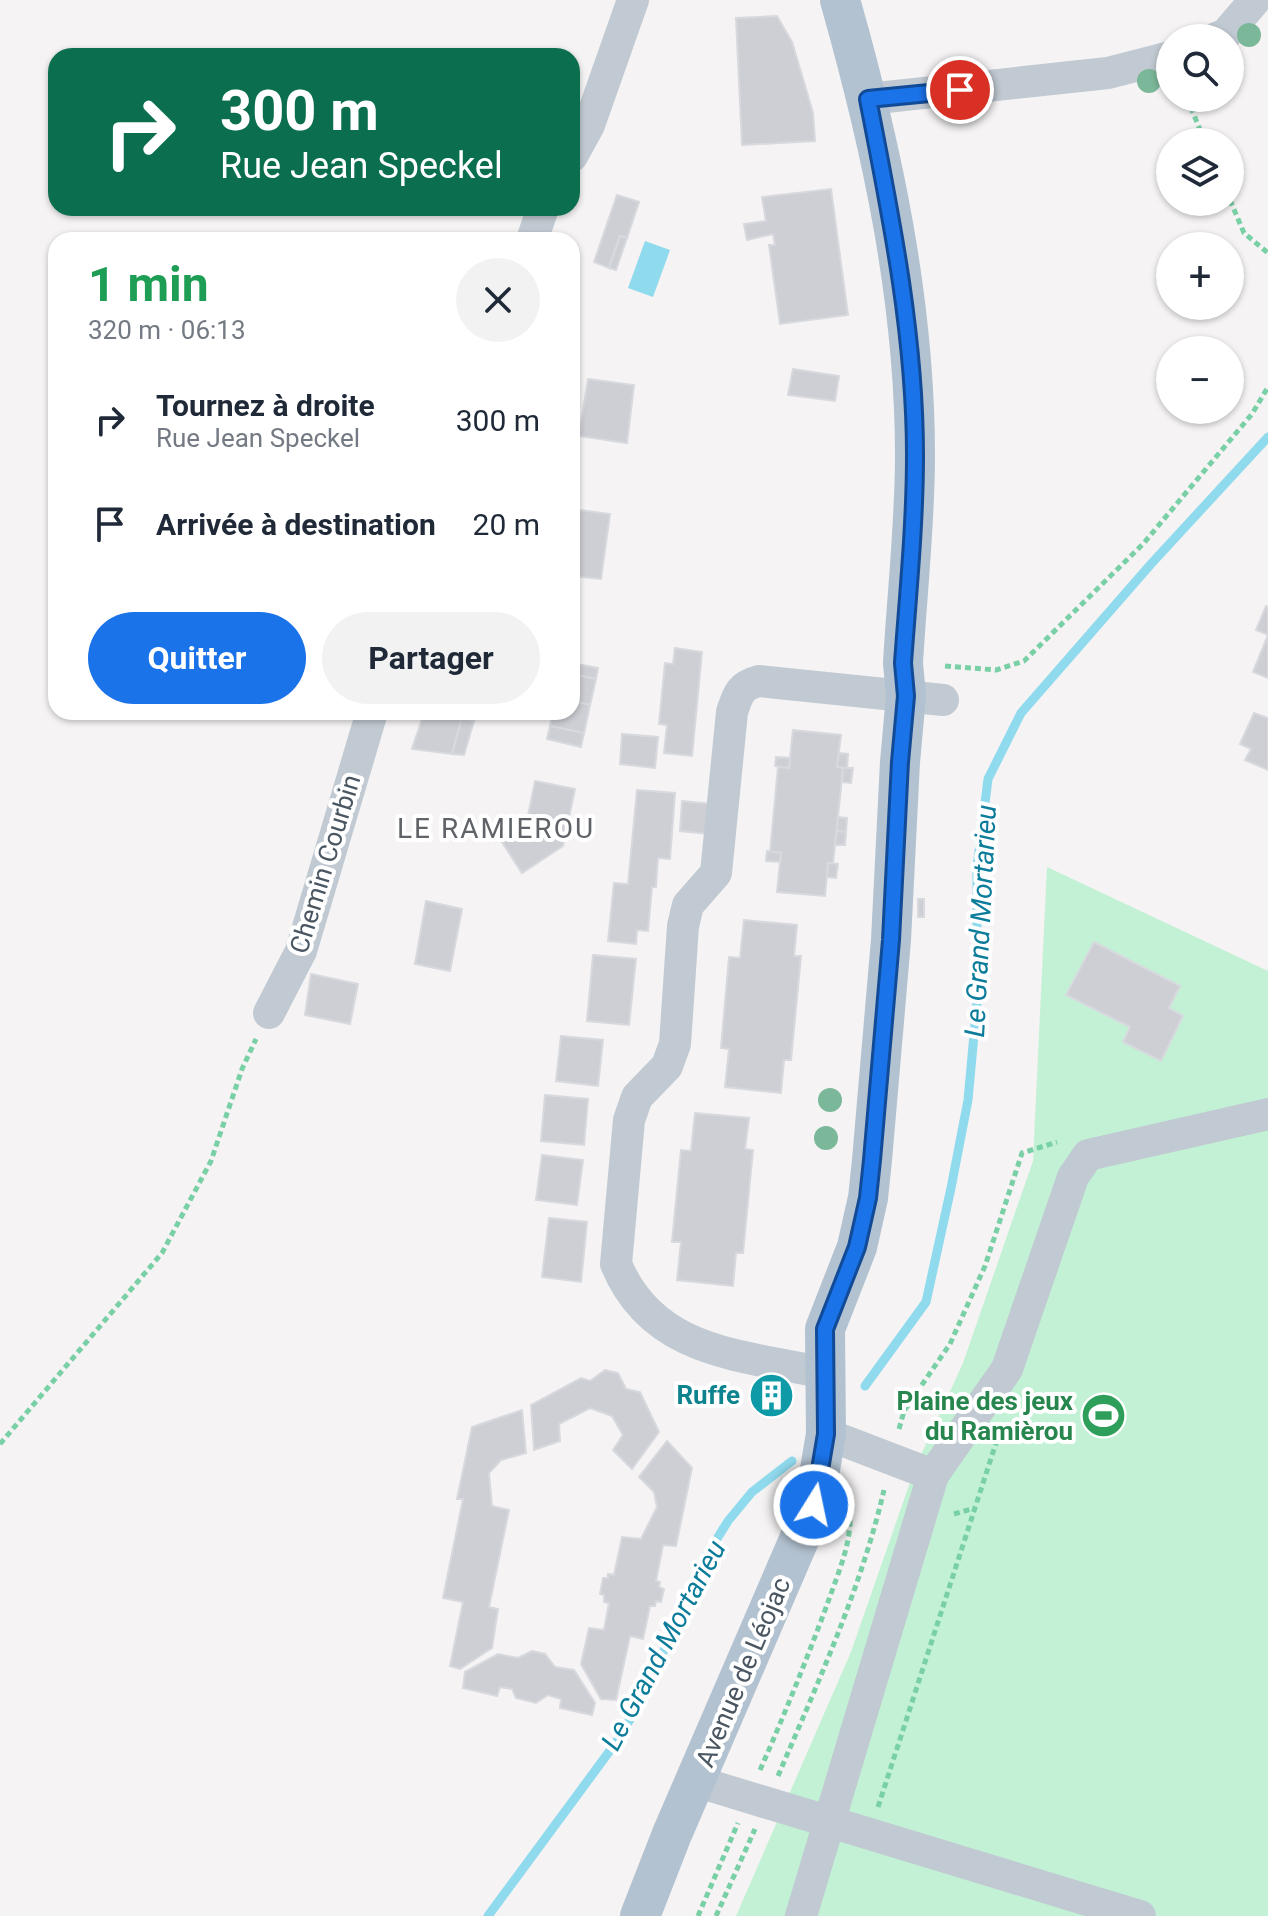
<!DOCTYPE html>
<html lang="fr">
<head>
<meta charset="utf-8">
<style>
	body { margin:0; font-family:Roboto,sans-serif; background:#f2f2f3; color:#1f2937; height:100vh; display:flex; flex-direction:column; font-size:30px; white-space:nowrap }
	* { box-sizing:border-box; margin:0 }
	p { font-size:26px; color:#747a83 }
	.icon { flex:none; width:44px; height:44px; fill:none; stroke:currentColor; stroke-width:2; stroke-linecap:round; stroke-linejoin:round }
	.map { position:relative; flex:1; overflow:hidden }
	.sheet { position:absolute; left:48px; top:232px; width:532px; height:488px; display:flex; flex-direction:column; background:#fff; border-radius:24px; box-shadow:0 2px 6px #0004 }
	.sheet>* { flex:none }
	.guide { position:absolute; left:48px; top:48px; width:532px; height:168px; border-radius:24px; box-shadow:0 2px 6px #0004; background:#0b6e4f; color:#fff; overflow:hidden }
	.buttons { position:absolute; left:1156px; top:24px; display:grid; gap:16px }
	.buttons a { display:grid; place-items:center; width:88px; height:88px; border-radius:50%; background:#fff; box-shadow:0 2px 6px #0004; font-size:40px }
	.pin { position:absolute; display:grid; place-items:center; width:68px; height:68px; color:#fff; margin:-34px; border:4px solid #fff; border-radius:50%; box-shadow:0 2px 8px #0007 }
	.me { position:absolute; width:88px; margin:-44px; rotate:10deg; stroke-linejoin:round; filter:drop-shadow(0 0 6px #0008) }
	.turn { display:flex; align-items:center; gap:28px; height:168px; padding:0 40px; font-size:36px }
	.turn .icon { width:104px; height:104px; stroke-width:2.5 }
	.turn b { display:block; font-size:56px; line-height:68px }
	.round { display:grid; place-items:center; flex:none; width:84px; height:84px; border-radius:42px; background:#f2f2f3 }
	.head { display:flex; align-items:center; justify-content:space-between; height:136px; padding:0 40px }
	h1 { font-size:48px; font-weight:700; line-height:60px; color:#1e9e55 }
	.primary-button { display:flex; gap:16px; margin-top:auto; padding:16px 40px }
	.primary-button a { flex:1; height:92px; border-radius:48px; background:#1a73e8; color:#fff; font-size:32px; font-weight:700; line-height:92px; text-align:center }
	.primary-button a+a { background:#f2f2f3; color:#1f2937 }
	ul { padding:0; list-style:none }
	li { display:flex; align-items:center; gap:24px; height:104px; padding:0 40px }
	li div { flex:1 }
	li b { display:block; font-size:30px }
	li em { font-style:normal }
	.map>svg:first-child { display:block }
</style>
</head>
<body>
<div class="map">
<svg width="1268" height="1916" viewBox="0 0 1268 1916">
	<rect width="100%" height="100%" fill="#f5f3f3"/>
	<path fill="#c3f1d5" d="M1047,867L1268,971V1916H736L851,1652L915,1468L963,1363L1033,1161Z"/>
	<path fill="#90daee" d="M645,241L670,250L653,297L628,288Z"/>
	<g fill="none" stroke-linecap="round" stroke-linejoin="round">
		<g stroke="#90daee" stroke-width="9">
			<path d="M865,1386L926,1302L951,1188L968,1100L977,1002V867L988,779L1021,713L1151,564L1268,437"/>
			<path d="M488,1916L620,1737L647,1689L702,1563L728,1521L752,1492L792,1461"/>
		</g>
	</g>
	<g fill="#cdcfd5" stroke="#d7d9de" stroke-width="2">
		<path d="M777,16L792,42L804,82L813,113L815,141L742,145L736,18Z"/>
		<path d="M831,189L848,315L780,324L769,245H775L773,234L747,240L744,224L766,221L762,197Z"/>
		<path d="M617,195L639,202L627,238L620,236L609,268L594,262Z"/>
		<path d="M620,236L627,238L616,270L609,268Z"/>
		<path d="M793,369L839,376L835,401L788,395Z"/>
		<path d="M588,379L634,385L627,443L579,436Z"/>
		<path d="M572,509L610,514L601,579L572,576Z"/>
		<path d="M1266,606L1268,607V635L1256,630Z"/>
		<path d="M1268,635V678L1253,672Z"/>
		<path d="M675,648L702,652L692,756L664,753L667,725L659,724L665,663L673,664Z"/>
		<path d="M572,663L598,668L596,679L572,674Z"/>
		<path d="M572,674L596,679L590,705L572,701Z"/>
		<path d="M572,701L590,705L584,733L550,726L553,712H572Z"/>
		<path d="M421,712H476L474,721L462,718L452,754L412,749L421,722Z"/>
		<path d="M1254,713L1268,718V770L1245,760L1251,749L1240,744Z"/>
		<path d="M462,718L474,721L464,755L452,754Z"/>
		<path d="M550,726L584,733L581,747L547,739Z"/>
		<path d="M793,730L841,735L837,767L843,768L833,864L828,863L825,896L777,892L781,853L770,852L778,767L789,768Z"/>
		<path d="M622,734L658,737L655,768L620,764Z"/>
		<path d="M839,753L848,754L847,768L837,767Z"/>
		<path d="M776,757L790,758L789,768L775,766Z"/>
		<path d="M843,768H853L851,783L842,782Z"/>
		<path d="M535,781L575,789L563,846L522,873L500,839L527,821Z"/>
		<path d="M637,790L675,793L670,859L658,858L656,887H652L648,931L637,930L636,944L608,941L614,883L628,884Z"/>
		<path d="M682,801L711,804L708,834L680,831Z"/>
		<path d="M838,817L847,818L846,832L837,831Z"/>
		<path d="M837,831L846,832L845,845H835Z"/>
		<path d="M767,851L781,853L780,862L766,861Z"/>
		<path d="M828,863L838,864L836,878L827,877Z"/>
		<rect x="918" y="899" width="6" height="18"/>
		<path d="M426,901L462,909L450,971L415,964Z"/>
		<path d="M744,920L797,925L794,956H801L791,1060H784L781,1093L725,1087L729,1049L721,1048L729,957L740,958Z"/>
		<path d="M1094,942L1180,986L1169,1008L1183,1016L1161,1061L1123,1042L1130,1027L1066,995Z"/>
		<path d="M593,955L636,959L629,1025L587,1021Z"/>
		<path d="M311,974L358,984L350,1024L305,1015Z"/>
		<path d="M561,1036L603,1040L598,1086L556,1081Z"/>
		<path d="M545,1095L588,1099L584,1145L541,1141Z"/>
		<path d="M695,1113L749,1118L745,1149L753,1150L743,1253H736L733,1286L677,1280L681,1242H672L681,1150L691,1151Z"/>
		<path d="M542,1155L583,1160L577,1205L536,1200Z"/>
		<path d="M549,1218L587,1222L581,1282L542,1277Z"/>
		<path d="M605,1370L618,1373L626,1389L640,1392L659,1432L632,1469L613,1450L623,1435L612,1416L590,1408L559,1424L560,1441L534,1450L531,1405L581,1378L590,1381Z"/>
		<path d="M767,1384L778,1385L776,1407L764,1405Z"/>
		<path d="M522,1410L526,1453L501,1460L489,1473L492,1506L509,1510L489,1607L498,1609L492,1648L460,1669L450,1666L463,1602L443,1598L463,1499H457L472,1427Z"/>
		<path d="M667,1441L692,1468L676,1546L663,1545L656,1581L660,1582L659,1587L664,1589L661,1602L656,1601L655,1606H650L643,1639L630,1636L616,1700L601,1699L581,1664L589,1628L604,1630L609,1603L604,1602V1595L600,1594L603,1578H608V1574L614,1575L622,1537L641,1539L657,1507L654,1492L639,1477Z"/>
		<path d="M532,1651L545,1654L555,1667L574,1670L595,1703L592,1715L560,1708L561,1699L548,1695L536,1703L516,1698L512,1689L500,1687L497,1696L463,1688L465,1672L498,1654L518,1658Z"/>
	</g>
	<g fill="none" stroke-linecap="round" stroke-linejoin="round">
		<g stroke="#7ad0a6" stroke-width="5" stroke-dasharray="6 4" stroke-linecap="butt">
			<path d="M1187,98L1205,142"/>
			<path d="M1230,200L1244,233L1268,253"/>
			<path d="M945,666L996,670L1024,661L1143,544L1252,414L1268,387"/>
			<path d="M899,1429L904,1411L950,1344L985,1266L1022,1153L1057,1142"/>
			<path d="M0,1444L162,1253L211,1161L242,1069L256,1039"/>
			<path d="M954,1514L975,1508"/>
			<path d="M760,1770C784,1716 806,1661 827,1605C836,1578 851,1546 850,1517"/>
			<path d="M778,1776C818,1682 861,1589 884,1490"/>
			<path d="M878,1807L997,1440"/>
			<path d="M698,1916L738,1823"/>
			<path d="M716,1916L755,1829"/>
		</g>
		<g stroke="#c1cad2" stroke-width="32">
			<path d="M1216,38L1226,34L1255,0"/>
			<path d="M868,99L1108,73L1170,57"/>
			<path d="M572,156L589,125L633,0"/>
			<path d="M532,240L543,208"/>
			<path d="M269,1013L301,951L372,712"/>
			<path d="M825,1373C742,1355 653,1354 616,1264L629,1120L637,1097L667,1066L675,1044L683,926L688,905L716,873L732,712C738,694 740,686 759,681L943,700"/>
			<path d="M826,1434L933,1475L1007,1369L1073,1177L1088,1155L1268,1114"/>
			<path d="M695,1781L1140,1916"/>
			<path d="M801,1916L933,1475"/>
		</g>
		<path stroke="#b3c2d1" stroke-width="40" d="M640,1916L672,1834L814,1505L826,1434L825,1329L857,1247L868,1198L872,1160L891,940L900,762L906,696L903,663C907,594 915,524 915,456C915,301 882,148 840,0"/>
	</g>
	<g fill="#7bb799">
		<circle cx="1249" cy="35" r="12"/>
		<circle cx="1149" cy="81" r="12"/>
		<circle cx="830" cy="1100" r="12"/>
		<circle cx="826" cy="1138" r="12"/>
	</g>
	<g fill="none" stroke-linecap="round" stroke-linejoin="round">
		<defs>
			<path id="route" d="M814,1505L826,1434L825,1329L857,1247L868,1198L872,1160L891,940L900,762L906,696L903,663C908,594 915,524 915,455C915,335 891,217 868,99L960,90"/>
		</defs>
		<use href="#route" stroke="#114b97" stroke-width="20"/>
		<use href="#route" stroke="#1a73e8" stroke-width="14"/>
	</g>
	<defs>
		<symbol id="building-disc" viewBox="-11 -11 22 22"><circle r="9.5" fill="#0f9aa8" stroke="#fff"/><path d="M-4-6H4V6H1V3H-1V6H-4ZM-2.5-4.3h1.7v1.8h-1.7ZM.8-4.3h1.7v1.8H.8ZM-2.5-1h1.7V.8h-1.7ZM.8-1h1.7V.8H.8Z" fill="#fff"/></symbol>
		<symbol id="stadium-disc" viewBox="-11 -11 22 22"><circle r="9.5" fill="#2e9e5b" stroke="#fff"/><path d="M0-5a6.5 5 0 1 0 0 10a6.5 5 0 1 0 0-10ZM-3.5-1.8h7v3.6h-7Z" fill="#fff"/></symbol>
	</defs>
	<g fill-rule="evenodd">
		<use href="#building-disc" x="746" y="1370" width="51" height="51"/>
		<use href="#stadium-disc" x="1078" y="1390" width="51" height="51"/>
	</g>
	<g text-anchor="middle" stroke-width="8" stroke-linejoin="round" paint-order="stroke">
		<g font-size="26" fill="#4a5661" stroke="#fff">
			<text transform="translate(325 864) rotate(-73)" y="9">Chemin Courbin</text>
			<text transform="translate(743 1672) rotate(-67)" y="9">Avenue de Léojac</text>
		</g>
		<g font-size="26" font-weight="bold" fill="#0d838f" stroke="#fff" text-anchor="end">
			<text x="740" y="1404">Ruffe</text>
		</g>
		<g font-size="26" font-weight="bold" fill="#27864d" stroke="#fff" text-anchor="end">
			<text x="1073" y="1410">Plaine des jeux<tspan x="1073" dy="30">du Ramièrou</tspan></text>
		</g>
		<g font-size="28" letter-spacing="2" fill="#5f6368" stroke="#fff">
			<text x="496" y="838">LE RAMIEROU</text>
		</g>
		<g font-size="28" font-style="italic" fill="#0c7c9b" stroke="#fff">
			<text transform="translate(980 921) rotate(-87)" y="10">Le Grand Mortarieu</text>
			<text transform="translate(663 1645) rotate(-62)" y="10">Le Grand Mortarieu</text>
		</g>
	</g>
</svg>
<div class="buttons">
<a><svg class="icon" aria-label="search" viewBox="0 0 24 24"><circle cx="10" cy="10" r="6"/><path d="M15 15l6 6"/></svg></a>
<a><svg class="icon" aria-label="layers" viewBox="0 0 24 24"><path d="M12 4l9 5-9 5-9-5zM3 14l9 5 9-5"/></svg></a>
<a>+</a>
<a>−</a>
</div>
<div class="pin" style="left:960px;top:90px;background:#d93025"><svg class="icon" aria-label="arrive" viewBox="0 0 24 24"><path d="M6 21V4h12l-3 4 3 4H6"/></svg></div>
<svg class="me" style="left:814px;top:1505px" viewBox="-20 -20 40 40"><circle r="17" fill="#1a73e8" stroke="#fff" stroke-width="3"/><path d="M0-11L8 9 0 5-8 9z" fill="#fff"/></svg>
<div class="guide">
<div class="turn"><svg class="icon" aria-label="right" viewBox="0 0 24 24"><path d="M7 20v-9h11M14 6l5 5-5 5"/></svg><div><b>300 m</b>Rue Jean Speckel</div></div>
</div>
<section class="sheet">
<div class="head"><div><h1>1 min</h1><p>320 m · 06:13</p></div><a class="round"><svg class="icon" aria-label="close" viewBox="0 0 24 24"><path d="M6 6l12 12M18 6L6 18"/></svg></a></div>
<ul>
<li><svg class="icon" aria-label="right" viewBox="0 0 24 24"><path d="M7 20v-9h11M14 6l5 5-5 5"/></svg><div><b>Tournez à droite</b><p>Rue Jean Speckel</p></div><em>300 m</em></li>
<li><svg class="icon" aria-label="arrive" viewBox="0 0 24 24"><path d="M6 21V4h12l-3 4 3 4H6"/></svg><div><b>Arrivée à destination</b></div><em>20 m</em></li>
</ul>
<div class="primary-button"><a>Quitter</a><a>Partager</a></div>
</section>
</div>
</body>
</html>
